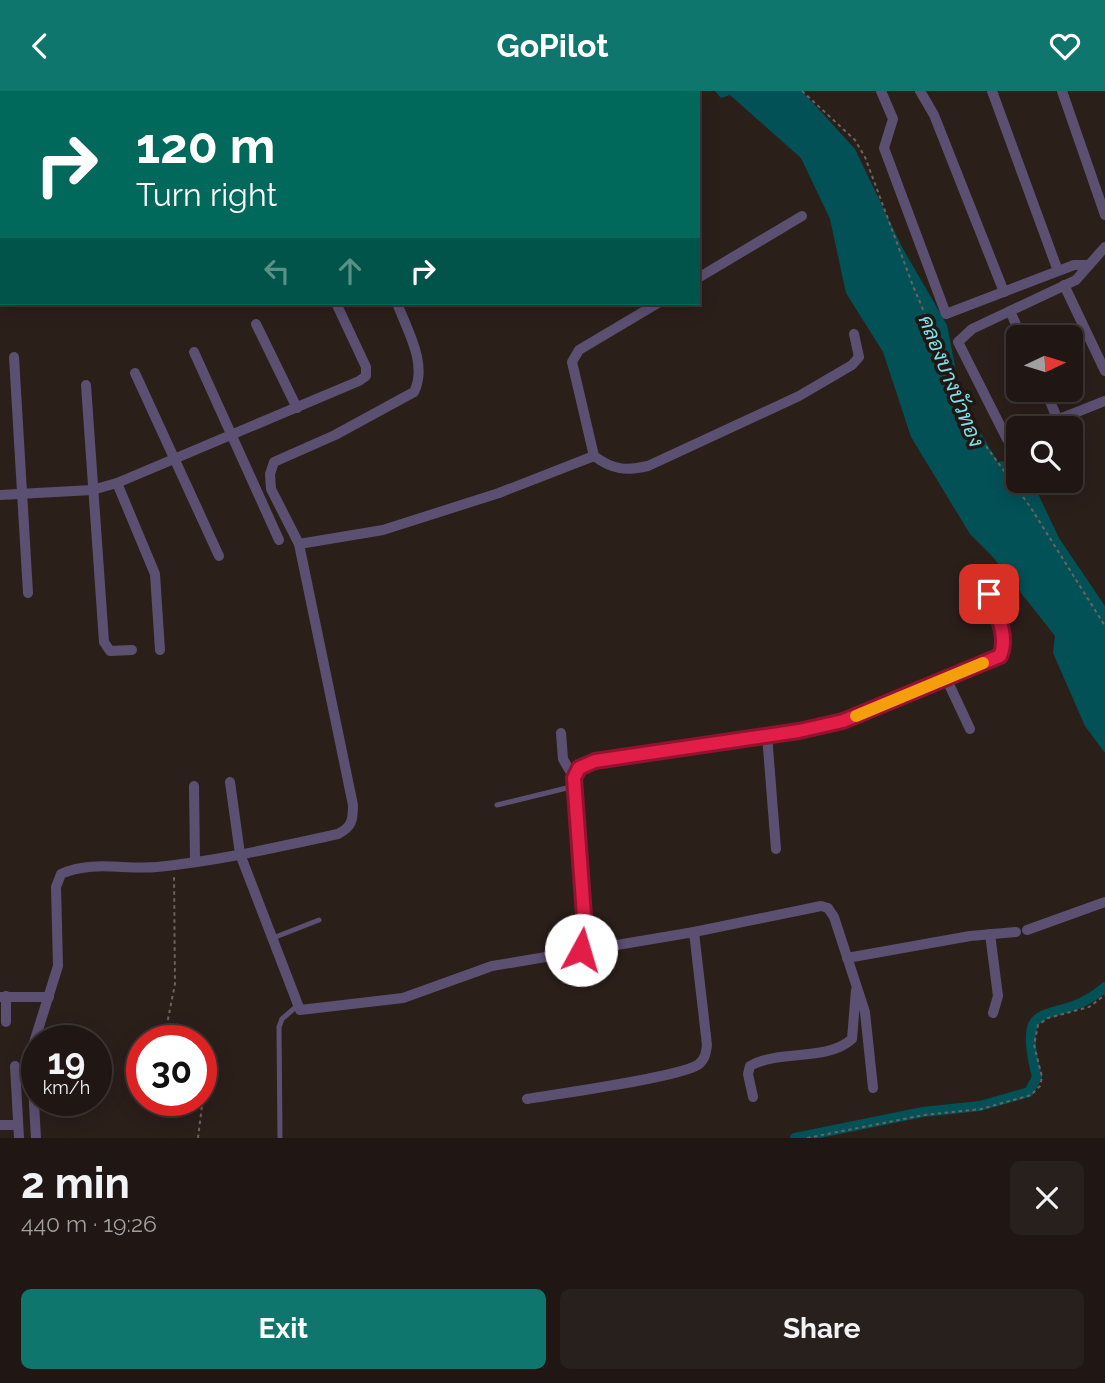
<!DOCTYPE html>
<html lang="en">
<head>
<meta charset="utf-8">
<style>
	body { margin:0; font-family:Raleway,Sarabun,sans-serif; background:#28201d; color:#f1f3f6; height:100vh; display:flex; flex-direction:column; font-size:26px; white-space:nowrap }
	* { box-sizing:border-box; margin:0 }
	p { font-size:23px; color:#a29fa0 }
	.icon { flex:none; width:38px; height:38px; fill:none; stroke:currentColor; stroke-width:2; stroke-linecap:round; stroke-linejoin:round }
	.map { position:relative; height:1047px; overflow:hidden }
	.drawer { display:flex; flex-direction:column; background:#201714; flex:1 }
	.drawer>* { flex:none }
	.banner { position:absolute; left:0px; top:0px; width:700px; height:214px; box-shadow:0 4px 18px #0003,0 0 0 2px #3d3634; background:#00695c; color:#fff; overflow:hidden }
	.needle { width:46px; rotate:86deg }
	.tools { position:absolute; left:1006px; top:234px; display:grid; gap:14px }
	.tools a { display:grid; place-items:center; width:77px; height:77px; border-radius:10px; background:#201714; box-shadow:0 4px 18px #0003,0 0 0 2px #3d3634; font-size:35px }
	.speed { position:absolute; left:21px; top:934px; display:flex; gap:14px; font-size:35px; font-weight:700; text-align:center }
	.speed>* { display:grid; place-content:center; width:91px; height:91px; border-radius:50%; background:#201714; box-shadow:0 4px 18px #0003,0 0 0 2px #3d3634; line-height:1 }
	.speed small { font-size:18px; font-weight:400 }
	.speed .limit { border:10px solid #d22; background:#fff; color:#111 }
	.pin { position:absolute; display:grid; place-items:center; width:60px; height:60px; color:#fff; margin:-30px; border-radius:14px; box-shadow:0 4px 10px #0006 }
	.me { position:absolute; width:77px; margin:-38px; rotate:6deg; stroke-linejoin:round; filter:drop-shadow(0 0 5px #0008) }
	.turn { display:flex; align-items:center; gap:24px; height:147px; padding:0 21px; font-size:32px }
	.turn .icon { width:91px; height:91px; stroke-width:2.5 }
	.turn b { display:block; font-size:49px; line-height:60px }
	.lanes { display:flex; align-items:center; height:66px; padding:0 21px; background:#0003; justify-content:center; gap:35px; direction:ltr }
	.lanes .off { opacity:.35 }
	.round { display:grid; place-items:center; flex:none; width:74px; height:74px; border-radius:10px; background:#28201d }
	.headline { display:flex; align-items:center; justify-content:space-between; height:119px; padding:0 21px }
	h1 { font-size:42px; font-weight:700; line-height:52px }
	.primary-button { display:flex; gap:14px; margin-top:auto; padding:14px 21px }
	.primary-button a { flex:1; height:80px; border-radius:10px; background:#0f766e; color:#fff; font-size:28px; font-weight:700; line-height:80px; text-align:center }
	.primary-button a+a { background:#28201d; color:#f1f3f6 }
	header { display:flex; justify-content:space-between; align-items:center; height:91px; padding:0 21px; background:#0f766e; color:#fff; font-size:32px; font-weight:700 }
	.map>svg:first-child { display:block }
</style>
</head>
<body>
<header><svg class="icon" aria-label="back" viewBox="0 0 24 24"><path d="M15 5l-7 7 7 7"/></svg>GoPilot<svg class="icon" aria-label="heart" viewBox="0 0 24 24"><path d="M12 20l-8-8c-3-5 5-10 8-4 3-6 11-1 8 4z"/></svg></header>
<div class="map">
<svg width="1105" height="1047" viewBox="0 0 1105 1047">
	<rect width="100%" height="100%" fill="#2b1f1a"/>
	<path fill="#025157" d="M715,0H802L855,58L902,156L947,234L962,311L998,371L1018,368V390H1032L1059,447L1105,515V662L1085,635L1053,562L1055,545L992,465L970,443L911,346L883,261L846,202L830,128L801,67L730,4L721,7Z"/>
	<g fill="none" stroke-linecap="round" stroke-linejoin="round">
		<path stroke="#025157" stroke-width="10" d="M795,1047L923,1021L980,1015L1029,1001L1037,986C1014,897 1057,939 1105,896"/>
		<g stroke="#6d635e" stroke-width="2" stroke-dasharray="3.5 3.5" stroke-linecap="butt">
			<path d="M802,0L855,49L865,66L913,195L975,340L1031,417L1105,535"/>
			<path d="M168,950V928L175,893L174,785"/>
			<path d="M198,1047L206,982L201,981"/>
			<path d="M807,1047L924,1024L981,1018L1031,1004L1040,995L1042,986L1034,954L1038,934L1048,927L1089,916L1105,904"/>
		</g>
		<g stroke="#5c5072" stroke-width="5">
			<path d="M497,714L575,695"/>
			<path d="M273,847L319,829"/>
			<path d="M280,1047L279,936L282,928L297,915"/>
		</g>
		<g stroke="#5c5072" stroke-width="10">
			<path d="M423,0L424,2"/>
			<path d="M881,0L893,28L884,57L946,223L1074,174H1089"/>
			<path d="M920,0L934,24L1004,201"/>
			<path d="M992,0L1058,180"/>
			<path d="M1062,0L1105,124"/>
			<path d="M135,2L138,0"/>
			<path d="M346,2L350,0"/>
			<path d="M515,2L517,0"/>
			<path d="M655,2L657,0"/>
			<path d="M698,187L802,125"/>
			<path d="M1064,194L1105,280"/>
			<path d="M658,212L579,259L572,271L594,365C613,379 626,380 648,375L799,305L852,274L859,266L854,243"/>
			<path d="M1010,220L1022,247"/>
			<path d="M256,233L297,317"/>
			<path d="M194,261L279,449"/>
			<path d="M14,266L28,502"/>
			<path d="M135,282L219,465"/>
			<path d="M86,294L104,551L110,560L132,559"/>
			<path d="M1045,299L1058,329"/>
			<path d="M1034,338L1105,310"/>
			<path d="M1018,344L1007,348L958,251L972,238L1076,189L1105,156"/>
			<path d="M117,392L155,483L160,559"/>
			<path d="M0,404L92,399L117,392L359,290L366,285V276L336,212"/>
			<path d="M299,453L383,439L499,402L594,365"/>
			<path d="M946,587L1000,565L1004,544L989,503"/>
			<path d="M561,642L563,668L574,687"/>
			<path d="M767,644L776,758"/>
			<path d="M230,691L240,763L300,919L403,907L492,875L694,841L821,815L828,817L834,826L865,921L873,997"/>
			<path d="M194,695L195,770"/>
			<path d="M1027,839L1105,811"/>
			<path d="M990,843L998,905L993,922"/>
			<path d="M581,859L584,825L574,687L579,677L587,672L799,640L843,630L946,587L970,638"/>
			<path d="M847,867L970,845L1016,841"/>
			<path d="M0,906H49"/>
			<path d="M6,931V905"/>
			<path d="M15,975L19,1047"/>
			<path d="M753,1006L748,983L750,975C780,958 826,971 852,948L856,899"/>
			<path d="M527,1008C556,1003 683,986 699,973C705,968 706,962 707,954L694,841"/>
			<path d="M0,1034H18"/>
			<path d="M36,1047L31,961L58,875L56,796L61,783C92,769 124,779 157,776C218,770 278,756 338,743C352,736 353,729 353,714L299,453L271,398L270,383L274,371L335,344L414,301C428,273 407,239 397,212"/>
		</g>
	</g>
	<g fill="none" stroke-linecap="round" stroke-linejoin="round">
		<defs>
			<path id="route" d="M581,859L584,825L574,687L579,677L595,670L799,640L843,630L1000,565C1009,545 996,522 989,503"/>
		</defs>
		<use href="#route" stroke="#92132f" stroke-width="18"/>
		<use href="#route" stroke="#e11d48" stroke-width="12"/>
		<path stroke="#f59e0b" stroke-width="12" d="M856,625L983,572"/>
	</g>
	<g text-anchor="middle" stroke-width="7" stroke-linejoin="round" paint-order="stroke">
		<g font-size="21" font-style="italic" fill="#7ae1ea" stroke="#211611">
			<text transform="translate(951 290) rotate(68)" y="7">คลองบางบัวทอง</text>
		</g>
	</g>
</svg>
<div class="tools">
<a><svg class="needle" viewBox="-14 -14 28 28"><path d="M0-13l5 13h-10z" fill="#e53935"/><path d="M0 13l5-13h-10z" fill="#a29fa0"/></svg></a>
<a><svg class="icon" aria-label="search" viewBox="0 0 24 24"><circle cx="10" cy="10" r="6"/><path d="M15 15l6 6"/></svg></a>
</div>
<div class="speed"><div>19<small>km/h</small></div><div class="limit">30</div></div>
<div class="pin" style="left:989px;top:503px;background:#d93025"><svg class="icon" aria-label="arrive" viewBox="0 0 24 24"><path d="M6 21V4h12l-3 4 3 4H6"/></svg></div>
<svg class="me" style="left:581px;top:859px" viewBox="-20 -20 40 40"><circle r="19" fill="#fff"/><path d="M0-13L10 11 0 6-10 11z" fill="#e11d48"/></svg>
<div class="banner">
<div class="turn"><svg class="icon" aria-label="right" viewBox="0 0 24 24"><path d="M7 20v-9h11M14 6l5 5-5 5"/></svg><div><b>120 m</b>Turn right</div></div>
<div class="lanes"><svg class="icon off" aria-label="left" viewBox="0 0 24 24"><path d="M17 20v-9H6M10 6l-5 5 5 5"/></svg><svg class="icon off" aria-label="ahead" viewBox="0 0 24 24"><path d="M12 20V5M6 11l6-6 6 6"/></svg><svg class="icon" aria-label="right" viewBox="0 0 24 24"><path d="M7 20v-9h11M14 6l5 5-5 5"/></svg></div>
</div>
</div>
<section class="drawer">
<div class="headline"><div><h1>2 min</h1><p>440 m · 19:26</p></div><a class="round"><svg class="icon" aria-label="close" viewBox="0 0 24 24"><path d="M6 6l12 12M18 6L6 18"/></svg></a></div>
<div class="primary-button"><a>Exit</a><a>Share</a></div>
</section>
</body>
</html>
